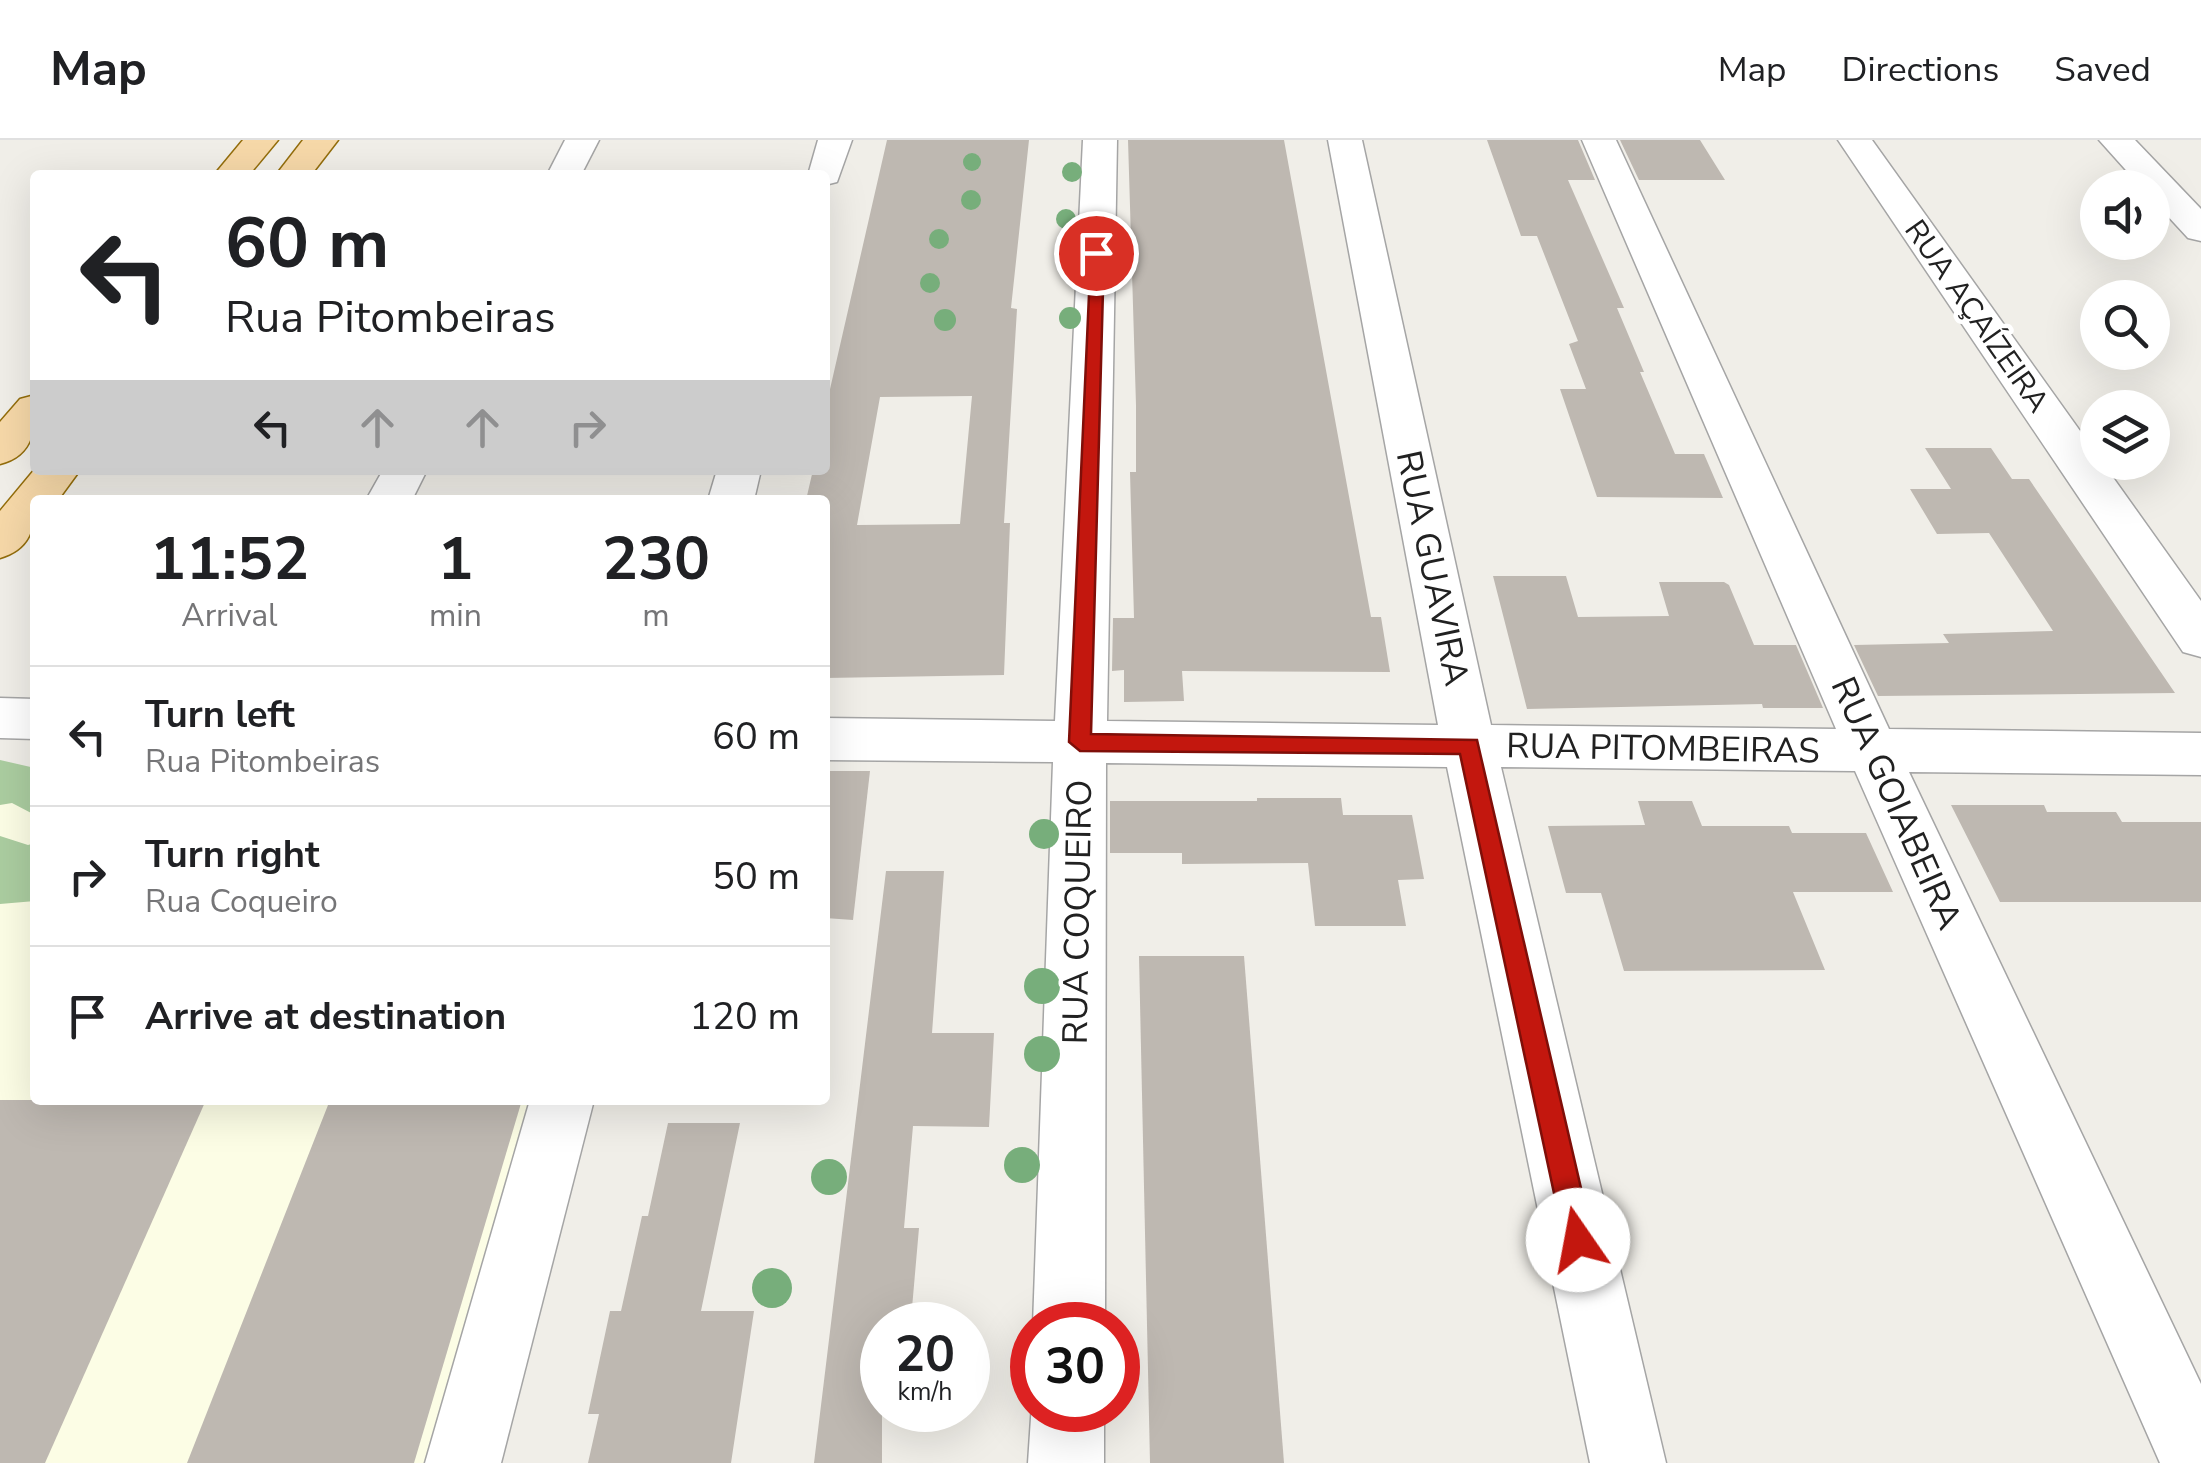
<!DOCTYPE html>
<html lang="en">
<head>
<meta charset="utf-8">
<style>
	body { margin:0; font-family:"Nunito Sans",sans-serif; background:#f2f2f2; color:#202124; height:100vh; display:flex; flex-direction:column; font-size:38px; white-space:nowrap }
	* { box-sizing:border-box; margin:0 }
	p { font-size:32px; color:#757577 }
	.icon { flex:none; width:55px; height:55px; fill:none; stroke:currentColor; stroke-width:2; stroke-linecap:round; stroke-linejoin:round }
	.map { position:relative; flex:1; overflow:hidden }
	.sheet { position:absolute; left:30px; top:355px; width:800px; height:610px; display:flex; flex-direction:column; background:#fff; border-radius:10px; box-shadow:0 10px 40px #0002 }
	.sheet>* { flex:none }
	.top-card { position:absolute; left:30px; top:30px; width:800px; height:305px; border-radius:10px; box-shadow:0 10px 40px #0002; background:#fff; color:#202124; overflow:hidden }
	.controls { position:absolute; left:2080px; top:30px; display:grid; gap:20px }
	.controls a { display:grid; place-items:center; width:90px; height:90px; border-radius:50%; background:#fff; box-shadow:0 10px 40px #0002; font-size:50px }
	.speed { position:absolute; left:860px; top:1162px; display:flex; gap:20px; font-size:50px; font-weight:700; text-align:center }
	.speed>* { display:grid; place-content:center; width:130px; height:130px; border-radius:50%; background:#fff; box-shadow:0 10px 40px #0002; line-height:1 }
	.speed small { font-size:25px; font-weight:400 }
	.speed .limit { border:15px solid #d22; background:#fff; color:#111 }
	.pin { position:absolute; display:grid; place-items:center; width:85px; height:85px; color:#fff; margin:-42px; border:5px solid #fff; border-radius:50%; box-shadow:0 2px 10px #0007 }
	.me { position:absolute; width:110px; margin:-55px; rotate:348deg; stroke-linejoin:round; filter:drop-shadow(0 0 8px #0008) }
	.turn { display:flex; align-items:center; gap:35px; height:210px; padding:0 30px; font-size:45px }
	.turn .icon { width:130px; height:130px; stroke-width:2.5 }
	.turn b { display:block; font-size:70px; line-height:85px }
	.lanes { display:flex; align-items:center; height:95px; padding:0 30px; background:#0003; justify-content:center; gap:50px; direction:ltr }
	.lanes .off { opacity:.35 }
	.eta { display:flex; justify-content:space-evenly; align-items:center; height:170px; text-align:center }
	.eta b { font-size:60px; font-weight:700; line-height:70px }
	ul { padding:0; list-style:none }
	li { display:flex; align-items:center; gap:30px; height:140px; padding:0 30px; border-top:2px solid #e0e0e0 }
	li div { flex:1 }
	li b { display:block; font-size:38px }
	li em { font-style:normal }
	header { display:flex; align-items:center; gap:60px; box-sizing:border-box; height:140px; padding:0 50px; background:#fff; border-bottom:2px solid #e0e0e0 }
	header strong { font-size:48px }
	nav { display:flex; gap:55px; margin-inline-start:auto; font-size:35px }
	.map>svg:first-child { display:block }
</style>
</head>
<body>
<header>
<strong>Map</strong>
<nav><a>Map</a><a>Directions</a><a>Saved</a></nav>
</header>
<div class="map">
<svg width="2201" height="1323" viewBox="0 0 2201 1323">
	<rect width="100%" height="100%" fill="#f0eee8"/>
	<path fill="#fcfde5" d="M35,631V960H542L443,1323H0V632Z"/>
	<g fill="#abcda0">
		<path d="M0,620L35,628V675L12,663L0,665Z"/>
		<path d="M0,696L28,705L35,703V761L0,764Z"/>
	</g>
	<g fill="#beb8b1" fill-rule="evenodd">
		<path d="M887,0H1029L1011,168L1017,169L1004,383H1010L1004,535L825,538V360H806L813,330H825V271ZM972,256L960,384L857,385L880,257Z"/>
		<path d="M1128,0H1284L1371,477H1381L1390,532L1182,531L1184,561L1124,562V530L1112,531L1113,478H1134L1130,332H1136V265Z"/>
		<path d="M1487,0H1578L1595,40H1568L1624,168H1617L1644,232H1640L1675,314H1704L1723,358L1597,357L1560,249H1586L1569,204L1578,201L1537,96H1521Z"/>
		<path d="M1620,0H1700L1725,40H1639Z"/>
		<path d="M1925,308H1991L2012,339H2029L2175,553L1878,556L1854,505L1949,503L1943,494L2053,491L1989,393L1937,394L1910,349H1951Z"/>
		<path d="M1493,436H1566L1578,477L1669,476L1659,442H1724L1729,445L1754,505H1796L1823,568H1763L1762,564L1527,569Z"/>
		<path d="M825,631H870L853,780L825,778Z"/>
		<path d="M1257,658H1341L1343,675H1412L1424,739L1398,740L1406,786H1315L1308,723L1182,724V713H1110V661H1257Z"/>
		<path d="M1638,661H1692L1702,686H1789L1792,693H1866L1893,752H1793L1825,830L1624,831L1601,753H1566L1548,686L1645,685Z"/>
		<path d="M1951,665H2044L2047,672H2116L2122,682H2201V762H2000Z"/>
		<path d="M886,731H944L932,893H994L989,987L913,986L904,1088H919L912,1168L910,1185H882V1323H814Z"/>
		<path d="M1139,816H1244L1284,1323H1150Z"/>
		<path d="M0,960H206L45,1323H0Z"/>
		<path d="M330,960H522L414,1323H187Z"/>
		<path d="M668,983H740L701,1171H754L731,1323H588L599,1274H588L610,1171H621L642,1076H648Z"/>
	</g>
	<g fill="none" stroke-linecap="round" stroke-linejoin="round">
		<defs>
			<g id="minor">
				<path d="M565,0H599L581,35H547Z"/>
				<path d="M818,0H852L837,42L825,45V35H808Z"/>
				<path d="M1083,0H1117L1107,581L1438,585L1328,0H1362L1491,585L1836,589L1582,0H1616L1889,589L2201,593V635L1909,632L2201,1244V1323H2160L1855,631L1501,627L1666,1323H1590L1447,627L1106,623L1105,1185H1033L1053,622L825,620V578L1055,581Z"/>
				<path d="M1838,0H1872L2098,316V322H2102L2201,461V517L2183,512Z"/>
				<path d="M2099,0H2135L2201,69V101L2188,98L2152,59V48H2142Z"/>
				<path d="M383,330H427L412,360H366Z"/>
				<path d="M717,330H761L754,360H708Z"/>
				<path d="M0,558L35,559V599L0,598Z"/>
				<path d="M530,960H594L501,1323H425Z"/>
				<path d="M1032,1263V1270H1104V1323H1028Z"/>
			</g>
			<g id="major">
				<path d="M243,0H278L249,35H214Z"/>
				<path d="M303,0H338L311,35H276Z"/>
				<path d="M35,255C35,286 36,315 0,324V282L20,259Z"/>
				<path d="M35,329L80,330L58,360H35C35,389 30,409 0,418V371Z"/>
			</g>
		</defs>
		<use href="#minor" stroke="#a5a5a5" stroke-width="3"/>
		<use href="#major" stroke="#936d0b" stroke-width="3"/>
		<use href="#minor" fill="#fff" fill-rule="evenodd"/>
		<use href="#major" fill="#f6d8a8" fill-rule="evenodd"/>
	</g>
	<g fill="#77ae7b">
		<circle cx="972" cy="22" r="9"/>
		<circle cx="1072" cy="32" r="10"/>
		<circle cx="971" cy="60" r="10"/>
		<circle cx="1066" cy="79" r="10"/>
		<circle cx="939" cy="99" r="10"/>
		<circle cx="1067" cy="116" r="10"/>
		<circle cx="930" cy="143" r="10"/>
		<circle cx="1070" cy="178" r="11"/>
		<circle cx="945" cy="180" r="11"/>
		<circle cx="1044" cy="694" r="15"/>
		<circle cx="1042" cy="846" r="18"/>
		<circle cx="1042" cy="914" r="18"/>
		<circle cx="1022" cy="1025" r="18"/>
		<circle cx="829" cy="1037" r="18"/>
		<circle cx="772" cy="1148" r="20"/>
	</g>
	<path fill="#c3170e" stroke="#7f0f09" stroke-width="2.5" d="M1091,110L1104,113L1091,594L1477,600L1593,1100L1589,1110L1578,1114L1568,1110L1564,1100L1460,614L1080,611L1069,602Z"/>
	<g text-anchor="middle" stroke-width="9" stroke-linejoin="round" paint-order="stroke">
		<g font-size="30" fill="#212121" stroke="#fff">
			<text transform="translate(1977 176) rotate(55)" y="10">RUA AÇAÍZEIRA</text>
		</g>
		<g font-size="35" fill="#212121" stroke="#fff">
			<text transform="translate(1433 428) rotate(78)" y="12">RUA GUAVIRA</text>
			<text transform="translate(1663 608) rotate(1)" y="12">RUA PITOMBEIRAS</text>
			<text transform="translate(1897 663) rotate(66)" y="12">RUA GOIABEIRA</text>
			<text transform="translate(1077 772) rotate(-89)" y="12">RUA COQUEIRO</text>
		</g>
	</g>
</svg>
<div class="controls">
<a><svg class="icon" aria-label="sound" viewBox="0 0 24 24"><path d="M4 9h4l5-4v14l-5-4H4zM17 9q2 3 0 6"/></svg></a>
<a><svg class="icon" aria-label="search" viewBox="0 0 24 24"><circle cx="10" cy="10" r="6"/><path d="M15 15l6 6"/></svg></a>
<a><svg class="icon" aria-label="layers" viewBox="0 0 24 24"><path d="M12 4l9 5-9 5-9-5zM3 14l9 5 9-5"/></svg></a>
</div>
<div class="speed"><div>20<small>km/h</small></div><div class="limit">30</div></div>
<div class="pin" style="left:1096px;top:113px;background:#d93025"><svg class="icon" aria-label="arrive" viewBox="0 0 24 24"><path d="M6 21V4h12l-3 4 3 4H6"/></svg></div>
<svg class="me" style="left:1578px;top:1100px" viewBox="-20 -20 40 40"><circle r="19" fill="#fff"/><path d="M0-13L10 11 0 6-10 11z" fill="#c3170e"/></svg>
<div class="top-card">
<div class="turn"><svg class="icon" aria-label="left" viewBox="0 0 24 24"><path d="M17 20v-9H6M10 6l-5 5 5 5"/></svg><div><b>60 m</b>Rua Pitombeiras</div></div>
<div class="lanes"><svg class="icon" aria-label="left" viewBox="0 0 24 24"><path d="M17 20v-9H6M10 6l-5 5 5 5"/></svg><svg class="icon off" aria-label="ahead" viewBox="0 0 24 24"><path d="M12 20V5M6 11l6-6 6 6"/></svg><svg class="icon off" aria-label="ahead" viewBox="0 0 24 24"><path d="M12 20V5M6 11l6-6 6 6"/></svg><svg class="icon off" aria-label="right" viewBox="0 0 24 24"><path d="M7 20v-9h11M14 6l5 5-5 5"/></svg></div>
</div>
<section class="sheet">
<div class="eta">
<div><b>11:52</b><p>Arrival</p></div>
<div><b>1</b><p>min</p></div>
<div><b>230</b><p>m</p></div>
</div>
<ul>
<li><svg class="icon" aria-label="left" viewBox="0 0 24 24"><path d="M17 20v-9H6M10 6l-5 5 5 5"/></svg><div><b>Turn left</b><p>Rua Pitombeiras</p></div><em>60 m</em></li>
<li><svg class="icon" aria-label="right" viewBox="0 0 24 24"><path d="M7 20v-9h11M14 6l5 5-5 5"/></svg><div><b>Turn right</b><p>Rua Coqueiro</p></div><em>50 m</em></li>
<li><svg class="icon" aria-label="arrive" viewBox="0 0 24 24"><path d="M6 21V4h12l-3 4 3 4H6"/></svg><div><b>Arrive at destination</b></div><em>120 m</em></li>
</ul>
</section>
</div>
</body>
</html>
